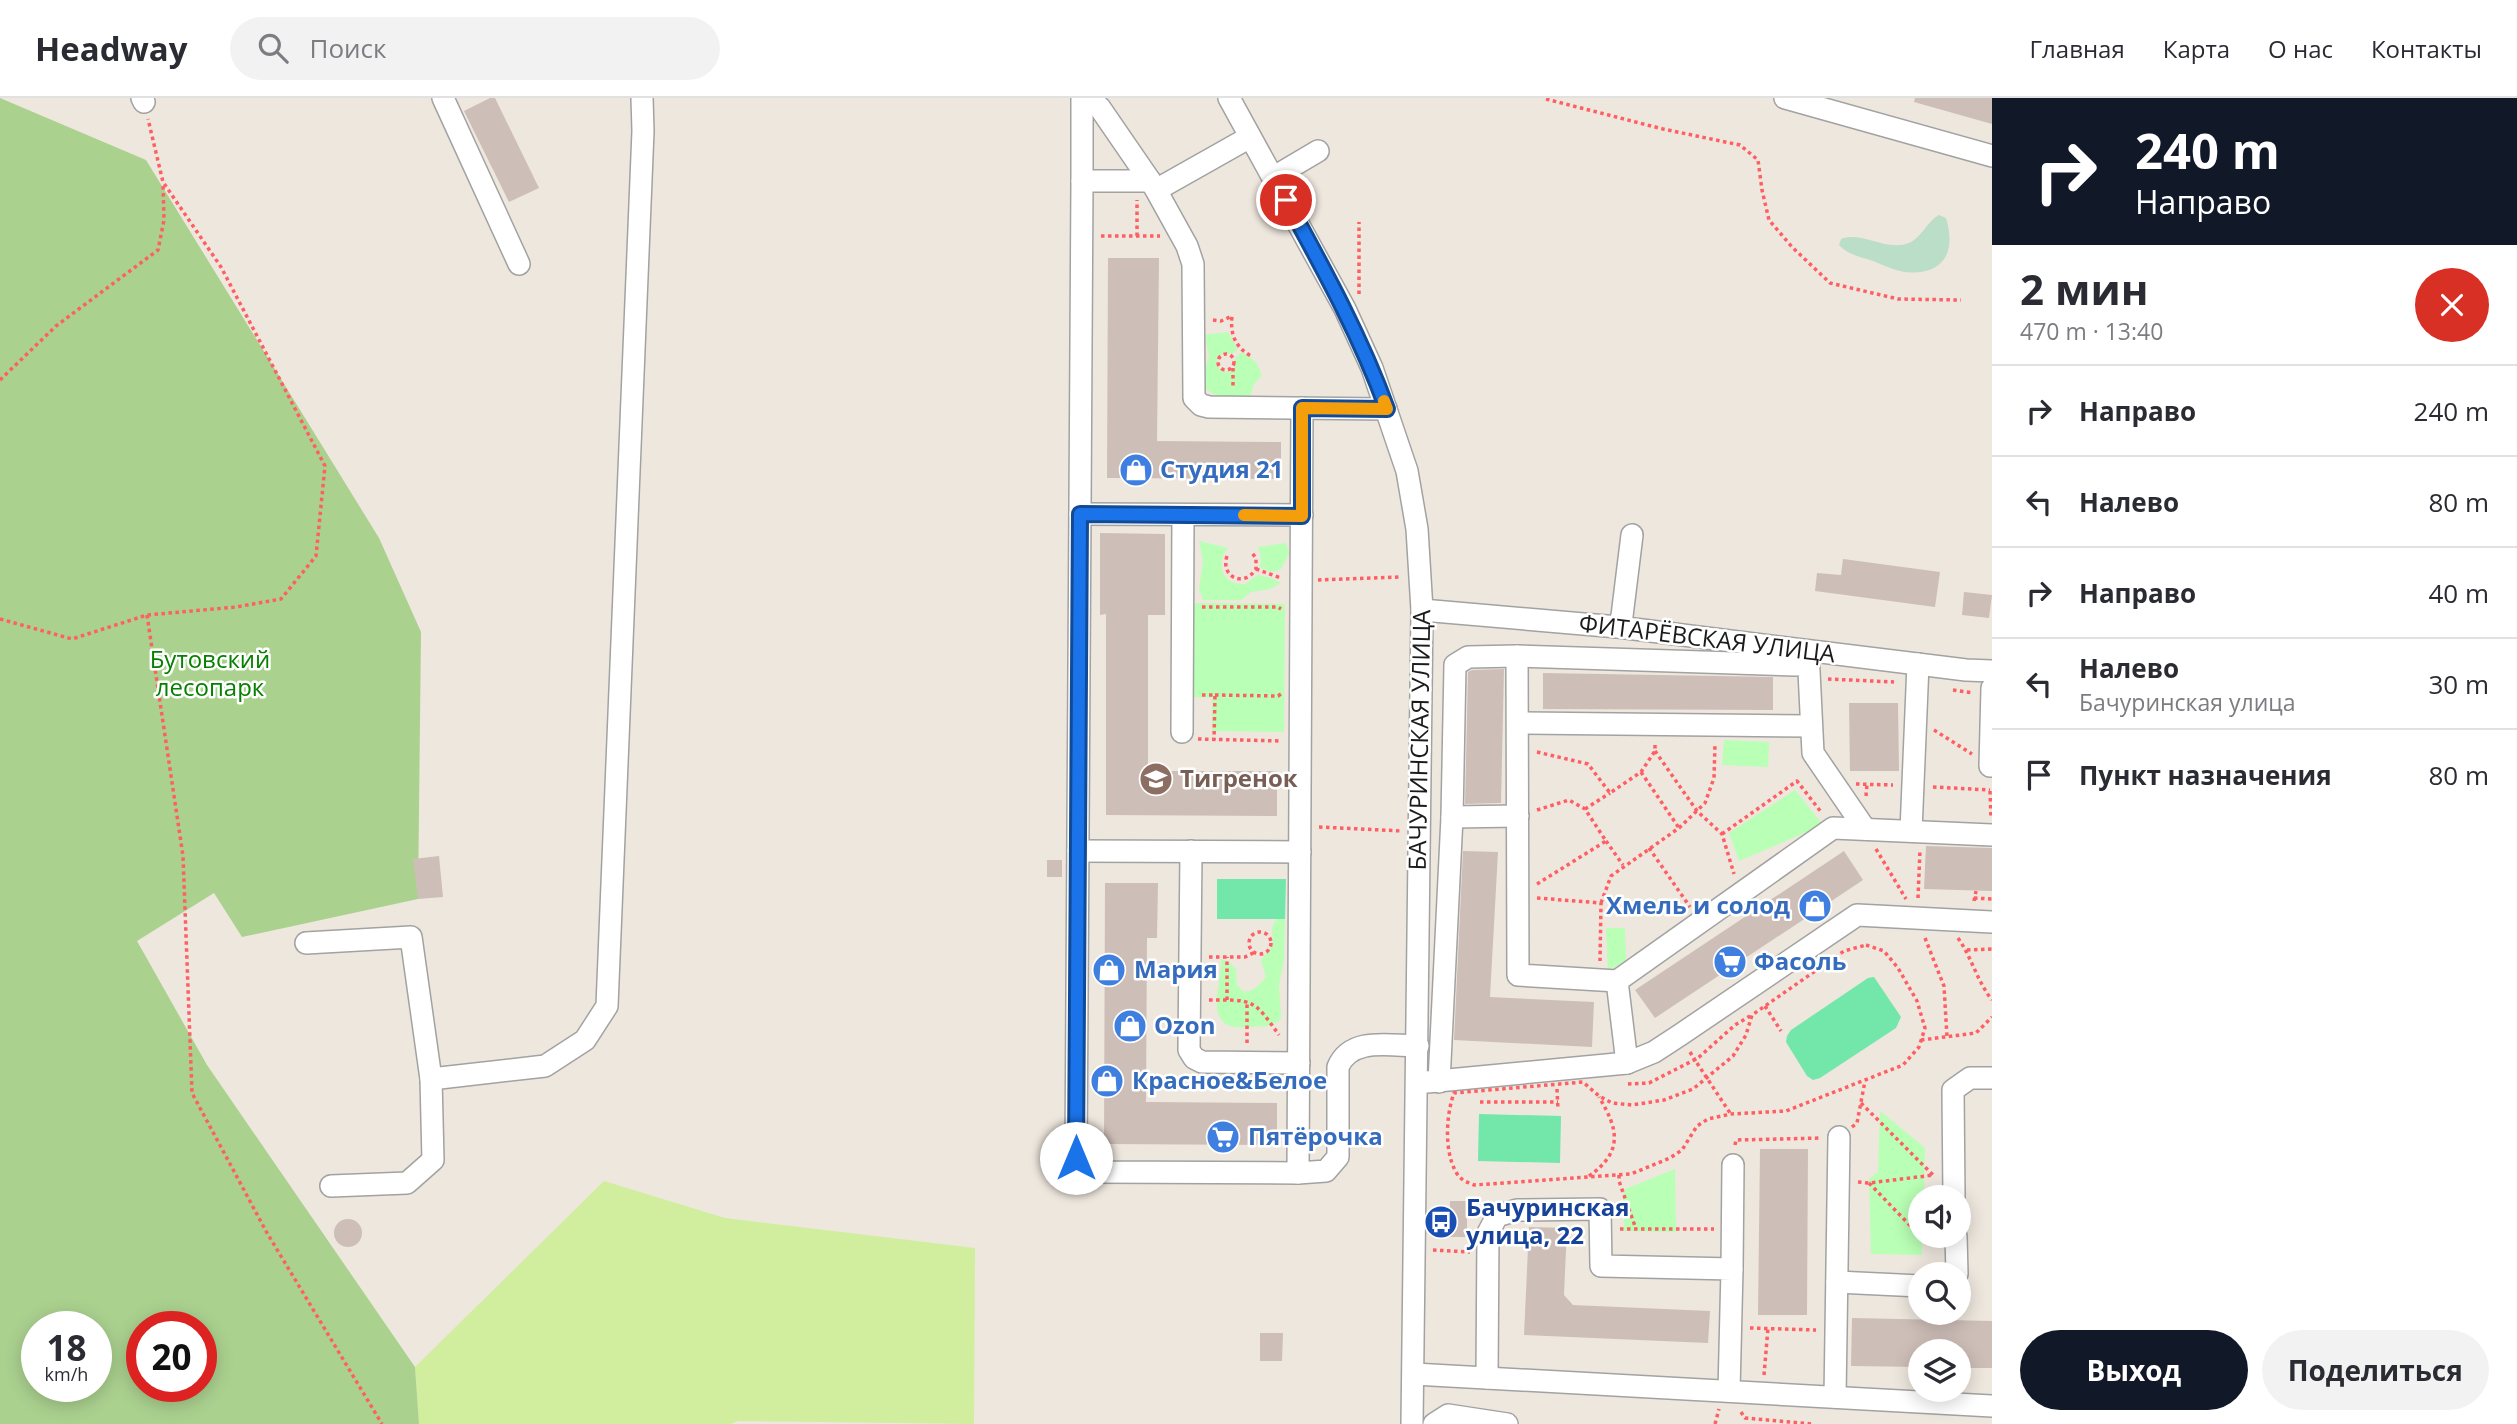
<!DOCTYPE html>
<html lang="ru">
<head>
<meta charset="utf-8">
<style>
	body { margin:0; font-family:"Open Sans",sans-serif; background:#f2f2f3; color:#2b2b33; height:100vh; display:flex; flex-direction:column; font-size:26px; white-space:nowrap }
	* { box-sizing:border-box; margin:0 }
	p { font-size:23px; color:#7c7c81 }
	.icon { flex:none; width:38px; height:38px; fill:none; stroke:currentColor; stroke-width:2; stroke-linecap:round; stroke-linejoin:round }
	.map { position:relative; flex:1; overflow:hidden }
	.drawer { display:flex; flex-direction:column; background:#fff; width:525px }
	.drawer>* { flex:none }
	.hud { background:#111827; color:#fff; overflow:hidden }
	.fabs { position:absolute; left:1908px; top:1087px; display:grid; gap:14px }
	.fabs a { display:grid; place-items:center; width:63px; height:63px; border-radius:50%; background:#fff; box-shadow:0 4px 18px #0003; font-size:35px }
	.speed { position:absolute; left:21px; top:1213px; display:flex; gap:14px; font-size:35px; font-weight:700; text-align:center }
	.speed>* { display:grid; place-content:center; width:91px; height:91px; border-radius:50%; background:#fff; box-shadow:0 4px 18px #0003; line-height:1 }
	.speed small { font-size:18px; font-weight:400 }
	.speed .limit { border:10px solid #d22; background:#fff; color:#111 }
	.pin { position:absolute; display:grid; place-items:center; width:60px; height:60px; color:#fff; margin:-30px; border:4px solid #fff; border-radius:50%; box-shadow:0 2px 7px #0007 }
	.me { position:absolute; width:77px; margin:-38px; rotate:0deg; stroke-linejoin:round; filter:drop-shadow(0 0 5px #0008) }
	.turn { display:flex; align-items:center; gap:24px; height:147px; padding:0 28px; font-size:32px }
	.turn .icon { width:91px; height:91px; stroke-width:2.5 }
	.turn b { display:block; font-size:49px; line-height:60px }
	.round { display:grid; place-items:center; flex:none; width:74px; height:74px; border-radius:37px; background:#f2f2f3 }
	.head { display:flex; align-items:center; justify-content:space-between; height:119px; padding:0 28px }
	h1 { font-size:42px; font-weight:700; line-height:52px }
	.button { display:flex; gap:14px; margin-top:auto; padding:14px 28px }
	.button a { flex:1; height:80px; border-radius:42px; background:#111827; color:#fff; font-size:28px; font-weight:700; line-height:80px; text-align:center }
	.button a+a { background:#f2f2f3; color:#2b2b33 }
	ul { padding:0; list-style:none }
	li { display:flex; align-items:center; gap:21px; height:91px; padding:0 28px; border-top:2px solid #e1e1e2 }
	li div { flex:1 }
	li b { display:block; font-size:26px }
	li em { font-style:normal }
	header { display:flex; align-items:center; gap:42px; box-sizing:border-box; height:98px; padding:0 35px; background:#fff; border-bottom:2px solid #e1e1e2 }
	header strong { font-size:33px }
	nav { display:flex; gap:38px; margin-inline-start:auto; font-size:24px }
	.search { width:490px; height:63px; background:#f2f2f3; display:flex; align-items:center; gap:18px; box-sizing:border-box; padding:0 24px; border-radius:38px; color:#7c7c81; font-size:26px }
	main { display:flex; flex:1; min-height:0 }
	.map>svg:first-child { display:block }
</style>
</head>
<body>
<header>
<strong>Headway</strong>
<div class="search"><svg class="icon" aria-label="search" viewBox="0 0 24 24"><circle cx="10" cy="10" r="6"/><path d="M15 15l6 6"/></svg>Поиск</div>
<nav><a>Главная</a><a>Карта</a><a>О нас</a><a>Контакты</a></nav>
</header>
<main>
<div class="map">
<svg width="1992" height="1326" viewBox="0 0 1992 1326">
	<rect width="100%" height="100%" fill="#eee7de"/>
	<path fill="#d0ee9e" d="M604,1083L725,1120L975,1150L974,1326L738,1323L731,1326H419L415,1269Z"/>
	<path fill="#abd18f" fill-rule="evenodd" d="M0,0L146,62L379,440L421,534L418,801L242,839L214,795L137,843L207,967L415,1269L419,1326H0ZM37,1228H96V1288H37ZM142,1228H201V1288H142Z"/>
	<path fill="#badec8" d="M1939,117L1946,120C1957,156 1942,178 1904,174C1894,172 1883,167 1873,163C1861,159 1848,157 1839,147L1841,141C1860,133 1883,152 1906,146C1921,142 1926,124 1939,117Z"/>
	<g fill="#b9ffb5">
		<path d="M1228,234L1238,251L1232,256L1226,255L1220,257L1216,265L1221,273L1230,274L1235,269V260L1242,254L1256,264L1262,277L1254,286L1250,298C1231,298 1210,303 1201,283L1209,259L1205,237Z"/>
		<path d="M1199,443L1228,450C1214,466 1223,487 1245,486L1258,477L1271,480L1281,485L1270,491L1251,494L1241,502H1203L1199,491L1203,463Z"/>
		<path d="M1286,445L1289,455L1281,471L1274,474L1260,470L1261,458L1258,449Z"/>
		<path d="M1194,505L1285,506L1284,634L1212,633V600L1194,599Z"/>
		<path d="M1724,642L1769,644L1768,669L1722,667Z"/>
		<path d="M1795,692L1823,727L1739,763L1729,735Z"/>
		<path d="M1276,821H1285L1284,861L1279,887L1281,920C1273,931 1263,927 1251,929C1199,935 1222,890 1221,861L1229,864L1236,871C1237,876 1235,884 1238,888C1247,902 1260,886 1266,879L1261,862L1273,847L1272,830Z"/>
		<path d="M1606,830H1625L1626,862L1608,873Z"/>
		<path d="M1880,1013L1925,1050L1924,1099H1920L1922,1157L1871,1156L1869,1081L1878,1074Z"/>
		<path d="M1675,1071L1676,1134L1624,1133L1623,1092Z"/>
	</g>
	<g fill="#73e6aa">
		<path d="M1217,781H1286L1285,821H1217Z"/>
		<path d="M1874,879L1901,919L1896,930L1820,980L1813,982L1807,978L1786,944L1787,938L1791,932L1868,880Z"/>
		<path d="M1479,1016L1561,1018L1560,1065L1478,1063Z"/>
	</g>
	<g fill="#cebeb8">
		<path d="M490,0H495L539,90L509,104L464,13Z"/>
		<path d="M1915,0H1992V26L1914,4Z"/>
		<path d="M1108,160H1159L1157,343L1281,344V381L1107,380Z"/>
		<path d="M1100,435L1165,436V517H1148V673H1277V718L1106,717V516L1100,517Z"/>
		<path d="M1843,461L1940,474L1935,509L1815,493L1817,475L1841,477Z"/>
		<path d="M1964,494L1992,497L1989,520L1962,517Z"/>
		<path d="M1504,571L1501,705L1465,706L1468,574L1472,572Z"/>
		<path d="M1543,575L1773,579V612L1543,611Z"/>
		<path d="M1849,605H1898L1899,673H1850Z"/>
		<path d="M1926,748L1992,750V793L1924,791Z"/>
		<path d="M1463,753L1498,754L1490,899L1594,904L1592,949L1454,942Z"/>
		<path d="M1844,753L1863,782L1655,920L1635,892Z"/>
		<path d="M439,758L443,799L418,801L413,761Z"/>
		<rect x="1047" y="762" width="15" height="17"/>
		<path d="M1105,785H1158L1157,840H1147L1146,1004L1277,1005V1047L1104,1046Z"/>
		<path d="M1760,1051H1808L1807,1217H1758Z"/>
		<rect x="1450" y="1103" width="17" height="36"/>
		<circle cx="348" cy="1135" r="14"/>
		<path d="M1529,1129L1567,1130L1564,1197L1573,1207L1710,1213L1708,1245L1524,1237Z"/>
		<path d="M1852,1220L1992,1223V1270H1958V1253H1920V1269L1851,1268Z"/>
		<path d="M1260,1235H1283L1282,1263H1260Z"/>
	</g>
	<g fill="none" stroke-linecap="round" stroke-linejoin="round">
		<defs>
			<g id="minor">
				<path d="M142,0L144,4"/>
				<path d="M443,0L519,166"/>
				<path d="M1090,0L1100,10L1155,90"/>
				<path d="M1229,0L1345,211L1372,270L1407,373L1417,431L1422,512L1412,1326"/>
				<path d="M1785,0L1992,58"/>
				<path d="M1250,39L1156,92L1187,148L1193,166L1194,300L1201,307L1209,309L1386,311"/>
				<path d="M1274,79L1318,53"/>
				<path d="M1082,83V0"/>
				<path d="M1150,83H1082L1076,1060L1083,1069L1093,1074L1298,1075"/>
				<path d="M1302,310L1298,1075L1326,1073L1338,1059V969C1351,938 1391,948 1418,948"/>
				<path d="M1080,416L1302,417"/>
				<path d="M1422,512L1618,529L1966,572L1992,573"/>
				<path d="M1618,529L1622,518L1632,437"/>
				<path d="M1808,553L1813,655L1865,731"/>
				<path d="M1517,558L1518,877L1617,883"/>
				<path d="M1992,590L1990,668H1992"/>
				<path d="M1518,625L1811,628"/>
				<path d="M1182,634L1183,417"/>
				<path d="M1452,719L1518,718"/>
				<path d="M1911,733L1918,566"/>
				<path d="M1078,753L1300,754"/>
				<path d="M1191,753L1189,952L1194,960L1202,964L1299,965"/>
				<path d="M306,845L411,839L431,981L433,1062L407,1085L331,1088"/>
				<path d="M1627,965L1617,883L1833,730L1992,737"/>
				<path d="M431,981L545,968L585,942L607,908L643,33L642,0"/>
				<path d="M1427,984L1627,965L1654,954L1680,937L1857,817L1992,824"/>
				<path d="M1439,984L1452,719L1455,567L1468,559L1517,558L1795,567L1808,553"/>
				<path d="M1954,1099L1953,992L1970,980H1992"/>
				<path d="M1956,1138L1957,1176"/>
				<path d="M1732,1171L1733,1067"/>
				<path d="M1837,1184L1920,1188"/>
				<path d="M1414,1276L1992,1308"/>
				<path d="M1487,1280L1488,1135L1497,1118L1517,1112L1600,1111L1601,1168L1732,1171L1729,1293"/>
				<path d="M1835,1299L1839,1039"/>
				<path d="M1434,1326L1448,1317L1507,1326"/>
			</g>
		</defs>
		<use href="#minor" stroke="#a2a2a2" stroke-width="24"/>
		<g stroke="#ff5e63" stroke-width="3.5" stroke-dasharray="3.5 3.5" stroke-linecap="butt">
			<path d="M1546,1L1663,31L1740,47L1758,62L1762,92L1769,122L1792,149L1830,185L1898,201L1961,202"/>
			<path d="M1101,138H1160"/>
			<path d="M1137,138V102"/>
			<path d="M1359,196V124"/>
			<path d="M1213,222L1221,223L1232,218C1230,236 1235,249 1251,258"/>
			<circle cx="1226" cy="264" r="8"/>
			<path d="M1233,270V290"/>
			<path d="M0,282L56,228L158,152L164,122L163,86"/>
			<path d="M1227,458C1220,479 1244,490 1256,471V460L1252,455"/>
			<path d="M1256,471L1281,480"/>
			<path d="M1318,482L1401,479"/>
			<path d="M1202,509H1278L1281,511"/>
			<path d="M147,517L183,758L192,995L267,1135L382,1326"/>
			<path d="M0,521L72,541L147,517L236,509L281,501L316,458L325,368L221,169L163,84L148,21"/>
			<path d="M1828,581L1894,584"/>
			<path d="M1953,592L1973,595"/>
			<path d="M1202,597H1215L1214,642"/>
			<path d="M1215,597L1278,598L1281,596"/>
			<path d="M1934,632L1972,656"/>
			<path d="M1198,641L1281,643"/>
			<path d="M1655,653L1697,713L1722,736L1734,776"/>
			<path d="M1537,654L1588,666L1610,695L1641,674L1655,653V645"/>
			<path d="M1641,674L1679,730"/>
			<path d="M1856,686L1893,687"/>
			<path d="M1933,689L1990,692"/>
			<path d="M1990,693L1991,720"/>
			<path d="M1866,698L1867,686"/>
			<path d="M1585,711L1610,695"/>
			<path d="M1537,712L1569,702L1585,711L1606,743L1537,786"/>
			<path d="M1319,729L1402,733"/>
			<path d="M1722,736L1797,683L1821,714"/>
			<path d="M1606,743L1623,767"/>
			<path d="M1649,750L1690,809"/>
			<path d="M1876,751L1906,801"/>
			<path d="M1537,800L1601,805L1600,863"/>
			<path d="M1918,800L1920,752"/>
			<path d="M1974,800L1992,801"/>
			<path d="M1974,803L1976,793"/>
			<path d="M1601,805L1611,778L1679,730L1705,705L1714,680L1715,646"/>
			<circle cx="1260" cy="845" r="11"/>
			<path d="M1925,840L1944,888L1947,939"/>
			<path d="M1958,840C1972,860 1977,883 1992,902"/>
			<path d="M1866,847L1884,853L1898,870L1917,903L1925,930L1919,949L1903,967L1786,1013L1731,1016L1708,1021L1697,1028L1682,1052L1670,1060L1631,1076L1474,1087C1467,1084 1460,1082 1456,1074C1444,1053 1446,1017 1454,995L1583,984L1599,998L1612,1005L1632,1007L1664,1002L1693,991L1733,958L1746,937L1752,917L1844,853Z"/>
			<path d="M1967,852L1992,851"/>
			<path d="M1209,859H1245L1255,854"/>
			<path d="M1209,902C1253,902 1253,900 1279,937"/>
			<path d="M1227,902V859"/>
			<path d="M1765,908L1781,933"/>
			<path d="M1921,942L1976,935L1992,919"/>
			<path d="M1247,945V903"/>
			<path d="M1697,965L1730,1015"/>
			<path d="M1628,986L1649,985L1698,960L1735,927L1750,918"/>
			<path d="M1557,991L1558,1012"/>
			<path d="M1480,1004H1558"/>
			<path d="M1861,1005L1933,1077"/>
			<path d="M1852,1029L1857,1025L1865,983"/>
			<path d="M1735,1047L1736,1042L1821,1040"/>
			<path d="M1619,1077V1083L1636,1131"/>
			<path d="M1589,1078C1623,1054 1619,1032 1599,999"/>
			<path d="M1858,1084L1869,1085L1934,1077"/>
			<path d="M1869,1085L1927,1145H1939"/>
			<path d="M1620,1131H1714"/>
			<path d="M1433,1152L1470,1154"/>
			<path d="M1750,1230L1816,1232"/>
			<path d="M1764,1277L1768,1230"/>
			<path d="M1741,1314L1745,1320L1812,1326"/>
			<path d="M1715,1326L1719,1311"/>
		</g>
		<use href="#minor" stroke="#fff" stroke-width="21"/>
		<path stroke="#ff5e63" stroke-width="3.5" stroke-dasharray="3.5 3.5" stroke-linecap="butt" d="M1690,954L1697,965"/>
	</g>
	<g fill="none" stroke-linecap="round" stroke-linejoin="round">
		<defs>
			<path id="route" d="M1076,1060L1080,416L1302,418V310L1387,311C1360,237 1323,170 1286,102"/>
		</defs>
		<use href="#route" stroke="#114b97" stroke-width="18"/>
		<use href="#route" stroke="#1a73e8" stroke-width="12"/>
		<path stroke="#f59e0b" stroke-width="12" d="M1244,417L1302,418V310L1387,311L1384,303"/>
	</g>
	<defs>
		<symbol id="shop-disc" viewBox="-11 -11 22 22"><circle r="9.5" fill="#3f7fe0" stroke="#fff"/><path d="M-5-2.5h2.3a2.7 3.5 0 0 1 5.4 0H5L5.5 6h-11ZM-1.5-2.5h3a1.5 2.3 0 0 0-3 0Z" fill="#fff"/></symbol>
		<symbol id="school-disc" viewBox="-11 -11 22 22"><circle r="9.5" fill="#8d6e63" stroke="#fff"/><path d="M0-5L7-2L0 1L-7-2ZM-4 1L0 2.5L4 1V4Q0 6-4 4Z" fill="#fff"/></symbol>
		<symbol id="supermarket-disc" viewBox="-11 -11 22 22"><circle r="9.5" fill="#3f7fe0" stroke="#fff"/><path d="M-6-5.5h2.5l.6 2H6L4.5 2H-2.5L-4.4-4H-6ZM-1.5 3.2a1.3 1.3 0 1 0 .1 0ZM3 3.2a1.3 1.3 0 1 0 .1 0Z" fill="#fff"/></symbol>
		<symbol id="bus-disc" viewBox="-11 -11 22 22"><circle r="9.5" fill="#1a4fb4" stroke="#fff"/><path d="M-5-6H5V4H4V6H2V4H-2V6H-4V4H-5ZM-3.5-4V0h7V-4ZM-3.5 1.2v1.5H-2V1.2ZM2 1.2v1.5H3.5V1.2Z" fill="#fff"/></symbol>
	</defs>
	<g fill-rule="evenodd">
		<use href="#shop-disc" x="1117" y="353" width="38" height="38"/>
		<use href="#school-disc" x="1137" y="662" width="38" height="38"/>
		<use href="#shop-disc" x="1796" y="789" width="38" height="38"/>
		<use href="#supermarket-disc" x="1711" y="845" width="38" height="38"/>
		<use href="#shop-disc" x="1090" y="853" width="38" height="38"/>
		<use href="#shop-disc" x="1111" y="909" width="38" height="38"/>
		<use href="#shop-disc" x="1088" y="964" width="38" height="38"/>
		<use href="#supermarket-disc" x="1204" y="1020" width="38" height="38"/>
		<use href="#bus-disc" x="1422" y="1105" width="38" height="38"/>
	</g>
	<g text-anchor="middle" stroke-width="5" stroke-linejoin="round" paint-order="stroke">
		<g font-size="24" font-weight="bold" fill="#366cbe" stroke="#fff" text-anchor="start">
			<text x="1160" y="380">Студия 21</text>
			<text x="1790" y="816" text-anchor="end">Хмель и солод</text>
			<text x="1754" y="872">Фасоль</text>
			<text x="1134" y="880">Мария</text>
			<text x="1154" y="936">Ozon</text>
			<text x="1132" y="991">Красное&amp;Белое</text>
			<text x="1248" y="1047">Пятёрочка</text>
		</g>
		<g font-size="24" fill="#1b1b1b" stroke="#fff">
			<text transform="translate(1707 541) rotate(7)" y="8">ФИТАРЁВСКАЯ УЛИЦА</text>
			<text transform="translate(1420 642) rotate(-89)" y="8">БАЧУРИНСКАЯ УЛИЦА</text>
		</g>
		<g font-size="24" fill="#078001" stroke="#fff">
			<text x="210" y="570">Бутовский<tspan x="210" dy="28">лесопарк</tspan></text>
		</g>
		<g font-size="24" font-weight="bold" fill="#785e54" stroke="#fff" text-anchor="start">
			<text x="1180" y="689">Тигренок</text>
		</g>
		<g font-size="24" font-weight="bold" fill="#164399" stroke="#fff" text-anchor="start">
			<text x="1466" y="1118">Бачуринская<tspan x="1466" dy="28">улица, 22</tspan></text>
		</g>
	</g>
</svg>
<div class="fabs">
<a><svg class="icon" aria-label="sound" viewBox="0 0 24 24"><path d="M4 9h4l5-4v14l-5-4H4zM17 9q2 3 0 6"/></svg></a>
<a><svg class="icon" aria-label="search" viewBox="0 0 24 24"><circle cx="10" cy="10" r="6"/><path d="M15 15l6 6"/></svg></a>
<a><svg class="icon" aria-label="layers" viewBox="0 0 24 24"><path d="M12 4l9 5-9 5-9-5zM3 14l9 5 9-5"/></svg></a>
</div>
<div class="speed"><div>18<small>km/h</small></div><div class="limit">20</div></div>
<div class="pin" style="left:1286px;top:102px;background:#d93025"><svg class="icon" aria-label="arrive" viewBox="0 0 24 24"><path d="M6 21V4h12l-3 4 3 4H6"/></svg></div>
<svg class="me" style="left:1076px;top:1060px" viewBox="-20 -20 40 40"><circle r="19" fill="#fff"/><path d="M0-13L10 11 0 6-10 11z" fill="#1a73e8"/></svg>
</div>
<section class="drawer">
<div class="hud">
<div class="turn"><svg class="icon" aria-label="right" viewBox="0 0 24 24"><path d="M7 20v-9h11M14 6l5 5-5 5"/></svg><div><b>240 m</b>Направо</div></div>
</div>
<div class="head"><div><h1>2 мин</h1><p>470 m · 13:40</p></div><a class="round" style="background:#d93025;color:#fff"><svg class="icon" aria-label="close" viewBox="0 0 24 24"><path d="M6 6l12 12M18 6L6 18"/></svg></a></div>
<ul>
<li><svg class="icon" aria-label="right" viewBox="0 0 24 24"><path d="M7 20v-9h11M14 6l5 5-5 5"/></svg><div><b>Направо</b></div><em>240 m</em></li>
<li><svg class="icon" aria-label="left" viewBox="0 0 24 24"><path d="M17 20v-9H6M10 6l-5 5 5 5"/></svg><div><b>Налево</b></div><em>80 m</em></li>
<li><svg class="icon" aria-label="right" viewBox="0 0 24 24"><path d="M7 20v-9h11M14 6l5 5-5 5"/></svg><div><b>Направо</b></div><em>40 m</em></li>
<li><svg class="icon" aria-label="left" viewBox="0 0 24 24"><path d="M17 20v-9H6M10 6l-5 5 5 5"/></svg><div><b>Налево</b><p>Бачуринская улица</p></div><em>30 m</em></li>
<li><svg class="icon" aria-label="arrive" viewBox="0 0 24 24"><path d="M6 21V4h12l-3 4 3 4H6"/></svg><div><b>Пункт назначения</b></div><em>80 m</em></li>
</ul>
<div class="button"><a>Выход</a><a>Поделиться</a></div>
</section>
</main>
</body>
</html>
